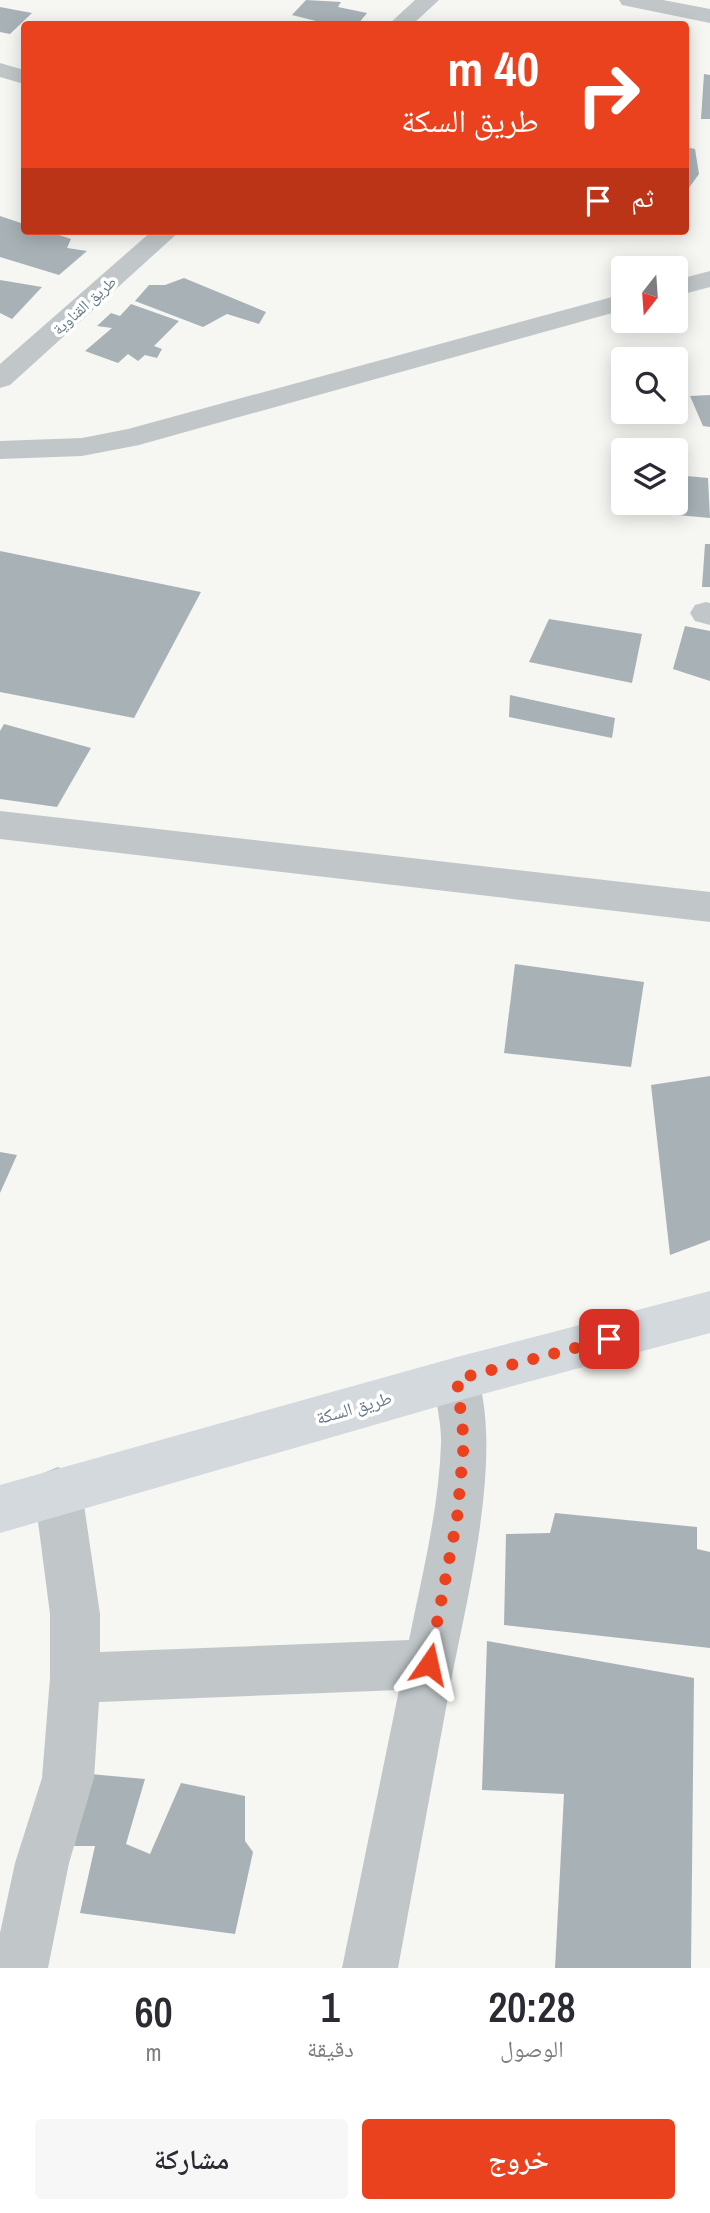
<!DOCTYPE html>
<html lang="ar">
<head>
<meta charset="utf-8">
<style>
	body { margin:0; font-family:"Archivo Narrow","Noto Naskh Arabic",sans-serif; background:#f7f7f7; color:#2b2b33; direction:rtl; height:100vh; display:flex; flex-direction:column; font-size:26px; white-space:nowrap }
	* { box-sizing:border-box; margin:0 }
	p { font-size:23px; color:#7c7c81 }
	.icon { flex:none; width:38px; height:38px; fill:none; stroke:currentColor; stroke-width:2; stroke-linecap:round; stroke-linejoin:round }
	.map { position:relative; height:1968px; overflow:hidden; direction:ltr }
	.sheet { display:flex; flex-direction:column; background:#fff; flex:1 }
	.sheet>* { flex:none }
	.banner { position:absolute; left:21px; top:21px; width:668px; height:214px; border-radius:7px; box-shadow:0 4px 18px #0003; direction:rtl; background:#ea411f; color:#fff; overflow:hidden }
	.needle { width:46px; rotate:197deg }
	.tools { position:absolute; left:611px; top:256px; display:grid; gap:14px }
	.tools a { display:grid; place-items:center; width:77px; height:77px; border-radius:7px; background:#fff; box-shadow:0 4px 18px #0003; font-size:35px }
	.pin { position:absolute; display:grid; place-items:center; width:60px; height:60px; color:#fff; margin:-30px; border-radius:14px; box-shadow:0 4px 10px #0006 }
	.me { position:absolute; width:77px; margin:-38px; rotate:11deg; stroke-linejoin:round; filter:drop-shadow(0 0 5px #0008) }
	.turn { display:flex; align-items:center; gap:24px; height:147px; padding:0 35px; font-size:32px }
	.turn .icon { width:91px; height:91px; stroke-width:2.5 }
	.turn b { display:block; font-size:49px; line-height:60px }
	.then { display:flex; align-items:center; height:66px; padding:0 35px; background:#0003; gap:14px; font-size:26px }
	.eta { display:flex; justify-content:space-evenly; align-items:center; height:119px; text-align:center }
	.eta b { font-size:42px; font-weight:600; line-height:49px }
	.action { display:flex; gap:14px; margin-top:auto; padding:14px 35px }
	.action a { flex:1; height:80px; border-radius:7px; background:#ea411f; color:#fff; font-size:28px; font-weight:600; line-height:80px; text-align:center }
	.action a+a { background:#f7f7f7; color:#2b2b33 }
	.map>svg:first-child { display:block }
</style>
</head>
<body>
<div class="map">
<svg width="710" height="1968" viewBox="0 0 710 1968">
	<rect width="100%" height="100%" fill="#f6f6f3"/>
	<g fill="#a8b2b6">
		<path d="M306,0L341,2L338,7L367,13L358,24H328L292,15Z"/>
		<path d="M0,7L32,13L10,34L0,32Z"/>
		<path d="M704,74L710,75V119H701Z"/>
		<path d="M686,147L695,149L699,174L686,192Z"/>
		<path d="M0,216L24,224V231H47L71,239L67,248L87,251L59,275L0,257Z"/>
		<path d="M184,278L266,312L259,324L227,314L203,327L135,301L149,285H165Z"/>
		<path d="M0,280L42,287L12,319L0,313Z"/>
		<path d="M131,304L179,321L154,346L162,349L157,358L145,355L138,361L128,354L118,363L85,351L112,328L97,326L111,313L120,316Z"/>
		<path d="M710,395V427L703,426L690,396Z"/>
		<path d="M676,475L708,478L710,518L656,513L658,502H676Z"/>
		<path d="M705,544H710V587H702Z"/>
		<path d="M0,551L201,592L134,718L0,692Z"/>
		<path d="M549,619L642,634L632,683L529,662Z"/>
		<path d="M685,626L710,631V681L673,669Z"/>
		<path d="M510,695L615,718L612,738L509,717Z"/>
		<path d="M4,724L91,748L57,807L0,799V731Z"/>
		<path d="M515,964L644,982L631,1067L504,1053Z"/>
		<path d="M710,1076V1240L670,1255L651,1085Z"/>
		<path d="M0,1152L17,1155L0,1193Z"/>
		<path d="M555,1513L697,1527V1549L710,1552V1648L504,1625L506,1534L550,1533Z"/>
		<path d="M487,1641L694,1678L691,1968H555L564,1794L482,1790Z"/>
		<path d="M90,1774L145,1779L126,1844L150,1854L181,1783L245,1796V1841L253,1852L235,1934L80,1913L95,1846H74Z"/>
	</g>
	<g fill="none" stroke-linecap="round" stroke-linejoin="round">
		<g fill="#c1c7c9" fill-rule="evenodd">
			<path d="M415,0H439L413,24H389Z"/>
			<path d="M619,0H663L710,9V23L622,5Z"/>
			<path d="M0,63L24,70V84L0,77Z"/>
			<path d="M152,231H180L10,385L0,388V364Z"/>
			<path d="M710,271V287L676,296V280Z"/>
			<path d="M623,294V310L139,445L82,456L0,459V441L82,438L128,429Z"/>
			<path d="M706,602L710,603V625L695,621L690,613L695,605Z"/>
			<path d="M0,811L710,892V922L0,839Z"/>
			<path d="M457,1357L473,1363C508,1446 465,1604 449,1692C432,1784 415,1876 398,1968H342L399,1690L99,1702L94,1778L69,1863L48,1968H0V1933L15,1863L42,1778L50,1678V1614L34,1491L41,1474L58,1467L75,1474L82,1491L100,1614V1652L409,1640C422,1575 439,1509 441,1443C442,1414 429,1391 441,1363Z"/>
		</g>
		<path fill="#d4d9dd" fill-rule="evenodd" d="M710,1291V1333L457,1401L0,1533V1485L457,1357Z"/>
	</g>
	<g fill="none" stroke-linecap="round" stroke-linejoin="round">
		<path stroke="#ea411f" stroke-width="12" stroke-dasharray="0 21.6" d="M429,1664L457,1519L464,1441L457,1379L609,1339"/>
	</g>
	<g text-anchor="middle" stroke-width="7" stroke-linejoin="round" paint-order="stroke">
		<g font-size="16" fill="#647985" stroke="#fff">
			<text transform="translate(84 305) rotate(-42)" y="6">طريق القناوية</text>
		</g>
		<g font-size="18" fill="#647985" stroke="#fff">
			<text transform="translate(354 1408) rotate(-16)" y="6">طريق السكة</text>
		</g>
	</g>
</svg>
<div class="tools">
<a><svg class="needle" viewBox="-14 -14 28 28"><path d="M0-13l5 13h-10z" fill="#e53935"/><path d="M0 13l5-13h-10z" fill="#7c7c81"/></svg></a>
<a><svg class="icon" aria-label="search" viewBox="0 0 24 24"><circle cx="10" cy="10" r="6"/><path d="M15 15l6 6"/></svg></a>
<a><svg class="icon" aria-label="layers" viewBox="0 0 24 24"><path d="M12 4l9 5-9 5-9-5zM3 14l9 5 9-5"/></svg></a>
</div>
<div class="pin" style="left:609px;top:1339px;background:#d93025"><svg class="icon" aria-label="arrive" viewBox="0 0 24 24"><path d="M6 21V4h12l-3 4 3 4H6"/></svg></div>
<svg class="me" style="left:429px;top:1664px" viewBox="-20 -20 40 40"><path d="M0-17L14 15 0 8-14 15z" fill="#ea411f" stroke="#fff" stroke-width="4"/></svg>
<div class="banner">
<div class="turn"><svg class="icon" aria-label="right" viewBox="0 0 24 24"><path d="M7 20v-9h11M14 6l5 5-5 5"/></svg><div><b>40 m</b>طريق السكة</div></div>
<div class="then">ثم<svg class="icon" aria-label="arrive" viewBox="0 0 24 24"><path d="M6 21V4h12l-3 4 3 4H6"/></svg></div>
</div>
</div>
<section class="sheet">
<div class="eta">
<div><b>20:28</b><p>الوصول</p></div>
<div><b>1</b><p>دقيقة</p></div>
<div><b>60</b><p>m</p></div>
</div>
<div class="action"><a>خروج</a><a>مشاركة</a></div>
</section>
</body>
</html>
